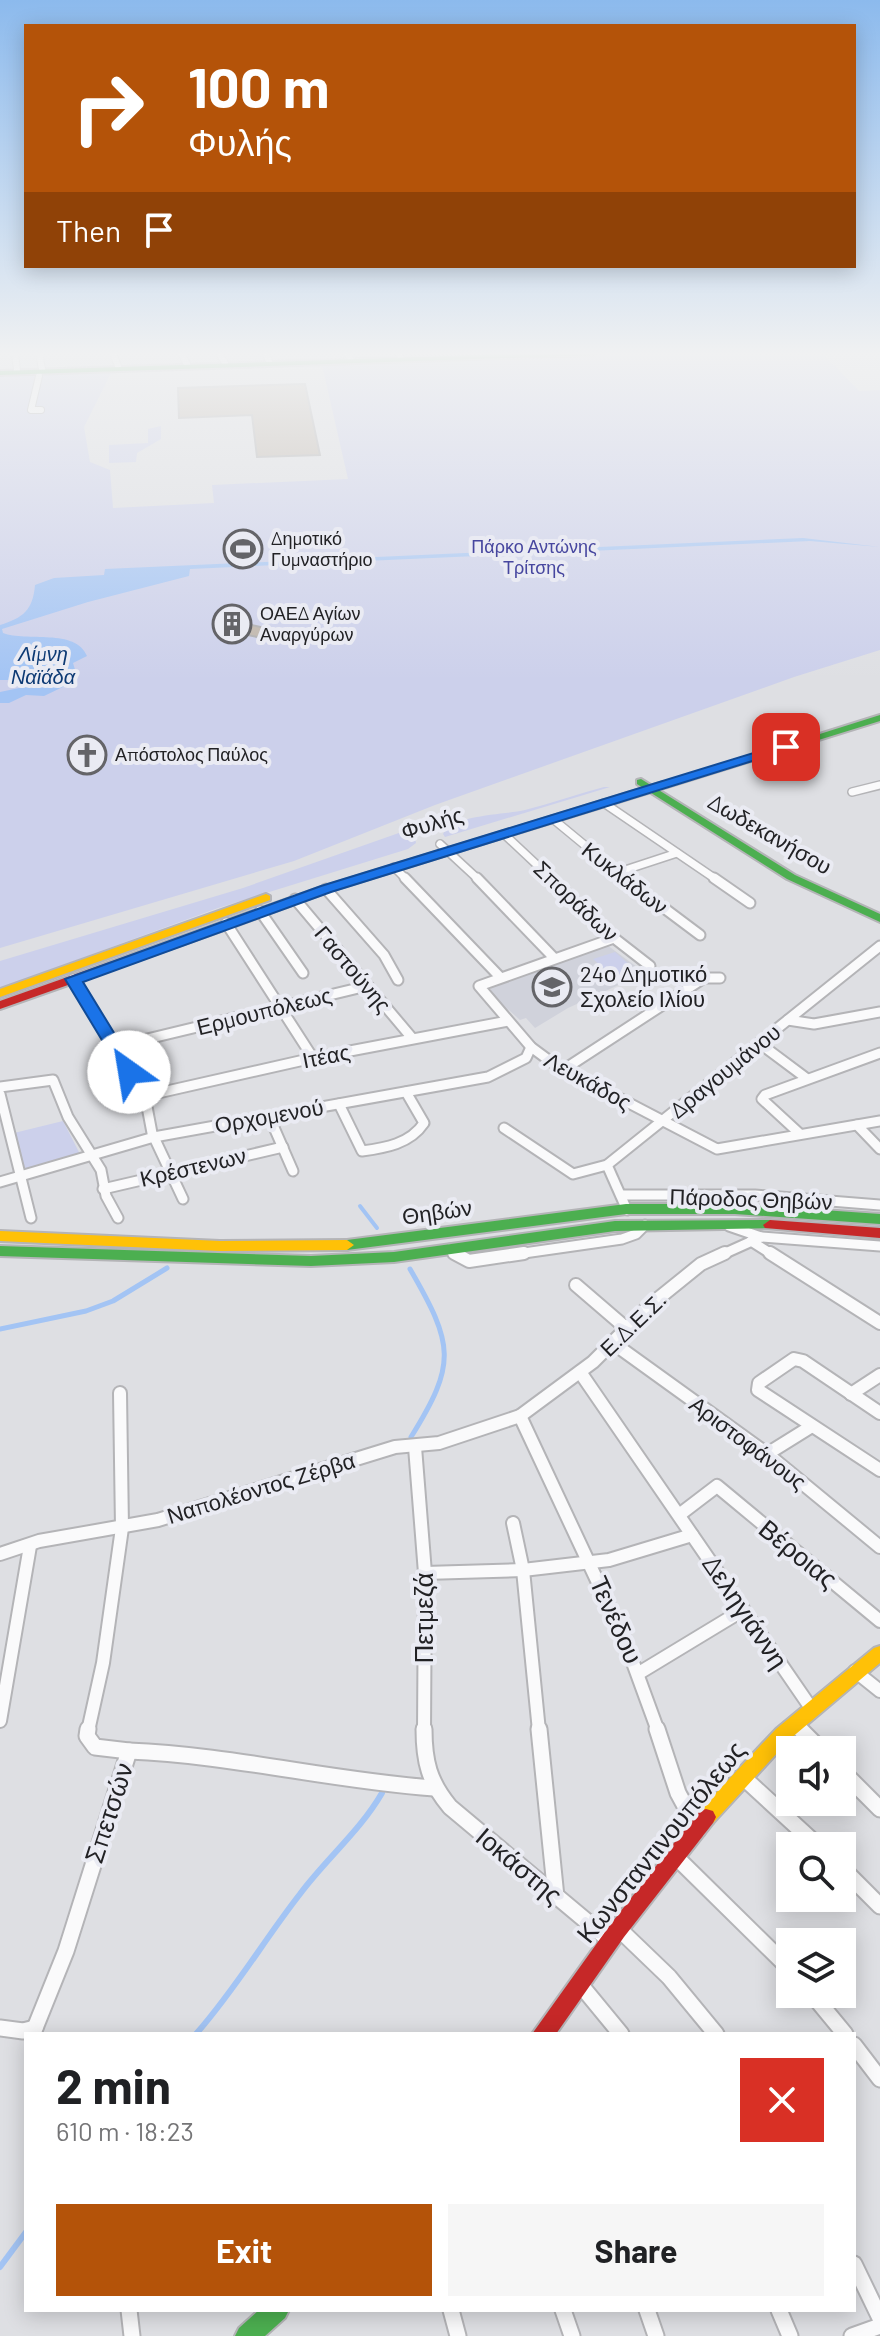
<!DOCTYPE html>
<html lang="en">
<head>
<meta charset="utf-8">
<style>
	body { margin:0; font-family:Barlow,sans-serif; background:#f6f6f6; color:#202124; height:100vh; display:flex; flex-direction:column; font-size:30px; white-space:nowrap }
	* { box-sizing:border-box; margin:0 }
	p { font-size:26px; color:#757577 }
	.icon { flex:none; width:44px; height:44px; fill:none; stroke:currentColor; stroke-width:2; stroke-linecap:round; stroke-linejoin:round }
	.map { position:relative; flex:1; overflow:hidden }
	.drawer { position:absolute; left:24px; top:2032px; width:832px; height:280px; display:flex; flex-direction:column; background:#fff; border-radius:0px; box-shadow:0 4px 20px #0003 }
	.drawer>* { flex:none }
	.hud { position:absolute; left:24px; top:24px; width:832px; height:244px; border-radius:0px; box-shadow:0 4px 20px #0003; background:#b45309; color:#fff; overflow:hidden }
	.tools { position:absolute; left:776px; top:1736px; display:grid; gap:16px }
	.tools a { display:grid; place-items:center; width:80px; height:80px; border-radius:0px; background:#fff; box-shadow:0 4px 20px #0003; font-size:40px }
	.pin { position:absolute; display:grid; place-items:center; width:68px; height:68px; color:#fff; margin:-34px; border-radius:16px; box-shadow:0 4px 12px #0006 }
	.me { position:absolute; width:88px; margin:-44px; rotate:328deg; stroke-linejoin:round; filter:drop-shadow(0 0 6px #0008) }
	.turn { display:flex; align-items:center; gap:28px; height:168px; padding:0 32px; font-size:36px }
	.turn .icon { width:104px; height:104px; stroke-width:2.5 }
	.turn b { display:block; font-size:56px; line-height:68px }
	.then { display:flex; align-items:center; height:76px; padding:0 32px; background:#0003; gap:16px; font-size:30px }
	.round { display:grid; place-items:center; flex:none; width:84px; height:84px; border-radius:0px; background:#f6f6f6 }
	.headline { display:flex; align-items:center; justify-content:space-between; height:136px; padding:0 32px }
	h1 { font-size:48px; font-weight:700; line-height:60px }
	.action { display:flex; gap:16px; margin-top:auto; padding:16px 32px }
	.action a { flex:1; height:92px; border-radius:0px; background:#b45309; color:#fff; font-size:32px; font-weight:700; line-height:92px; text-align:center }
	.action a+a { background:#f6f6f6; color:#202124 }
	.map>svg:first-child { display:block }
</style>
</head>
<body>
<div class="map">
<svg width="880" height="2336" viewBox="0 0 880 2336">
	<rect width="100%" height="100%" fill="#dedfe3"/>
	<path fill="#d0d2db" d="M607,945L645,973L568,1008L535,1028L526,1018L520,1020L491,994V984Z"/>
	<g fill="#ccd0eb">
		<path d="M626,353L824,355L859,391L880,390V650L794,677L435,805L294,861L0,948V375L111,373L84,427L90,462L110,470L113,508L214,503L212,485L348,479L322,365Z"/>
		<path d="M161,426V439L137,453L136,462L109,463V445L148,443V429Z"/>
		<path d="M604,787H610L445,837L443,834C453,814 505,815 525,810C552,803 578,794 604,787Z"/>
		<path d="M413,828L416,843L408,849L218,908L0,988V961L243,888Z"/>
		<path d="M615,952L640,974L618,981L593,959Z"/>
		<path d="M63,1121L81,1156L24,1172L14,1133Z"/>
	</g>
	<path fill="#a3c4f4" d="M803,538L880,547L810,541L190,569L189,576L88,602L2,629L3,633C26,642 76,628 87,656L73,663L76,673L69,676L67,685L44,696L26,695L9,703H0V692L24,687L13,680H0V625C23,618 33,610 35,585L54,578L104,575L105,569Z"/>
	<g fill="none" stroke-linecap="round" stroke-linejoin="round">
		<path stroke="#a3c4f4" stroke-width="4" d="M360,1206L377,1228"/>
		<g stroke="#a3c4f4" stroke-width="5">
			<path d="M410,1269C454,1345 457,1363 411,1437"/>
			<path d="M0,1329L86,1311L113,1301L167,1268"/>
		</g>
		<g stroke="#a3c4f4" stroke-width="6">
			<path d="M196,2034C235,1990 264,1940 300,1894C326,1859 360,1831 382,1793"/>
			<path d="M0,2267L26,2232"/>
		</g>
	</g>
	<g fill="#beb4a9" stroke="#adacad" stroke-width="2">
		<path d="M305,384L320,455L257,457L252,415L179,418L178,388Z"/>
		<path d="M231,620L269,629L257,637L219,629Z"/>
	</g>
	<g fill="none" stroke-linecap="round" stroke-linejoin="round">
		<defs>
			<g id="street-far4">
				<path d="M15,353L17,370"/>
				<path d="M39,353L42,369"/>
				<path d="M113,353L118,366"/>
				<path d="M181,353L187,364"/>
				<path d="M219,353L225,363"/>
				<path d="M266,353L269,361"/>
				<path d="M347,353L350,358"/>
				<path d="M398,353L400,356"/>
				<path d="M39,376L31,410H41"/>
			</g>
			<g id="street-far3">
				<path d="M852,792L880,785"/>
				<path d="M604,803L717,880"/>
				<path d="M553,819L627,880"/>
				<path d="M504,834L553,880"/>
				<path d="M440,844L479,880"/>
				<path d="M394,867L407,880"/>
				<path d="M616,873L677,853"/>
			</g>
			<g id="street-far2">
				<path d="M405,878L500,977"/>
				<path d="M477,878L554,958"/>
				<path d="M551,878L614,938L650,966"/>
				<path d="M624,878L700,935"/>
				<path d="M714,878L750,903"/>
				<path d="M326,889L384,955L398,980"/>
				<path d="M295,899L412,1038"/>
				<path d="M260,911L303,973"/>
				<path d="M226,923L313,1058"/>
				<path d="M614,938L479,986L531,1047L554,1064L717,1149L880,1121"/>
				<path d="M73,979L145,1096L152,1133L183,1199"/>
				<path d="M788,1020L814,1024L880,1012"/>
				<path d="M759,1043L806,1078"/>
				<path d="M114,1047L367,986"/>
				<path d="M563,1070L704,978H720"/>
				<path d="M0,1087L53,1080L68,1117L101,1170L106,1196L118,1218"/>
				<path d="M0,1094L31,1218"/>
				<path d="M145,1096L313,1058L508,1021"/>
				<path d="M339,1104L362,1151C385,1148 410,1144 424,1123L406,1092"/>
				<path d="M269,1116L293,1171"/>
				<path d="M857,1125L880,1149"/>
				<path d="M504,1128L573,1174L607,1165L880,946"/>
				<path d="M800,1134L762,1099L765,1095L880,1053"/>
				<path d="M607,1165L627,1210"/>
				<path d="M0,1182L154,1137L488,1077L526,1058L531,1047"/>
				<path d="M103,1189L283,1147"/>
				<path d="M622,1195H755L880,1205"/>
				<path d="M729,1226L761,1237"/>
				<path d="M751,1241L773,1255"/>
				<path d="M450,1249L456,1255"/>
				<path d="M510,1255L622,1239L636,1234L645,1225"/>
				<path d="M721,1255L761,1237L880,1246"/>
			</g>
			<g id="street-far1">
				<path d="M454,1253L469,1261L524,1253"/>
				<path d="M770,1253L880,1323"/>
				<path d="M576,1285L626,1328"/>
				<path d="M613,1343L767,1454L880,1547"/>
				<path d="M580,1372L811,1708"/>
				<path d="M851,1394L880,1375"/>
				<path d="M880,1413L803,1361L794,1359L759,1383L758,1390L880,1470"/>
				<path d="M520,1416L624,1638L658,1731"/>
				<path d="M415,1447L425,1573L424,1731"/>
				<path d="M767,1454L812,1426"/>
				<path d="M679,1515L717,1486L880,1621"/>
				<path d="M513,1523L523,1570L539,1731"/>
				<path d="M0,1554L39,1541L158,1520L395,1447L439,1443L520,1416L593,1362L649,1306L701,1264L725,1253"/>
				<path d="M425,1573L523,1570L609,1560L692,1535"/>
				<path d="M855,1671L880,1691"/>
				<path d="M639,1673L743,1610"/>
				<path d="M0,1721L30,1546"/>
				<path d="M794,1724L802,1731"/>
				<path d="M88,1731L103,1663L122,1528L120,1393"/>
			</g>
			<g id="street">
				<path d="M424,1729C424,1761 429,1782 450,1807L609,1940"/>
				<path d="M539,1729L556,1897"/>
				<path d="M657,1729L678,1793L698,1830"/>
				<path d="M800,1729L821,1750"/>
				<path d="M129,1751C232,1755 332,1781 434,1788"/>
				<path d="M842,1771L880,1809"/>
				<path d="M744,1778L818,1846"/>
				<path d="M675,1856L790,1969"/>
				<path d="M842,1868L880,1906"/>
				<path d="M618,1928L669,1977L716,2034"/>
				<path d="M579,1983L621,2034"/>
				<path d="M812,1994L845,2034"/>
				<path d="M0,2028L23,2031L35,2028"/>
				<path d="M35,2028L66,1951L129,1751L95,1747L87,1736L88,1729"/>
				<path d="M854,2045L880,2079"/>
				<path d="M854,2264L880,2318"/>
				<path d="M129,2310L132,2336"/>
				<path d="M451,2310L458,2336"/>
				<path d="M563,2310L572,2336"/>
				<path d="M647,2310L656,2336"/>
				<path d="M779,2310L790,2336"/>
				<path d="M852,2336L880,2326"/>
			</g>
			<g id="fast">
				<path d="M538,353H598L594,355L0,375V371Z"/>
				<path d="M880,715V721L667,787H659L658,785Z"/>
				<path d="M641,779L795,875L880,914V922L787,879L637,784V780Z"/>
				<path d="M626,1204H735L880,1214V1224L735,1214H626L347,1250L340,1245L347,1240Z"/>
				<path d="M770,1220L777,1225L775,1228L615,1231L394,1262L311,1266L0,1256V1246L311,1256L394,1252L615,1221Z"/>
				<path d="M259,2310H289L285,2318L265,2336H235L239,2328Z"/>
			</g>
			<g id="slow">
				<path d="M663,782L667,783V787L330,891L235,926L231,927L225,923L227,920L322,887Z"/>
				<path d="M266,894L270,896V900L0,997V989Z"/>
				<path d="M0,1231L220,1241L347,1240L354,1245L347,1250L220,1251L0,1241Z"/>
				<path d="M880,1646V1663L790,1739L713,1823L706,1825L699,1823L696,1817L699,1811L776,1729L874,1648Z"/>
			</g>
			<g id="jam">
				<path d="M231,919L237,923L235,926L0,1009V1001Z"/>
				<path d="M770,1220L880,1228V1238L765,1228L763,1225Z"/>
				<path d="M706,1809L713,1811L716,1817L713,1823L624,1937L556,2034H532L610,1925L699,1811Z"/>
			</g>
		</defs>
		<use href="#street-far4" stroke="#b4b4b7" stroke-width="8"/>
		<use href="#street-far3" stroke="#b4b4b7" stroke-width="10"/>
		<use href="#street-far2" stroke="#b4b4b7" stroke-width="13"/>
		<use href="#street-far1" stroke="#b4b4b7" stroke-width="16"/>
		<use href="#street" stroke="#b4b4b7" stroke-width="19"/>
		<use href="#fast" stroke="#b4b4b7" stroke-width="4"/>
		<use href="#slow" stroke="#b4b4b7" stroke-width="4"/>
		<use href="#jam" stroke="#b4b4b7" stroke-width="4"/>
		<use href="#street-far4" stroke="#fafafb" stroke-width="6"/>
		<use href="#street-far3" stroke="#fafafb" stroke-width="7"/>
		<use href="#street-far2" stroke="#fafafb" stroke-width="9"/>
		<use href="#street-far1" stroke="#fafafb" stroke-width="12"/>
		<use href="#street" stroke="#fafafb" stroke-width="15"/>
		<use href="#fast" fill="#4caf50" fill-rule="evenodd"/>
		<use href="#slow" fill="#ffc107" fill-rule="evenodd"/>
		<use href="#jam" fill="#c62828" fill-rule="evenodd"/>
	</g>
	<linearGradient id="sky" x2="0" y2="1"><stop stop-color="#8cbaed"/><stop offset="0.52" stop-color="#f0f1f2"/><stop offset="1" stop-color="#f0f1f2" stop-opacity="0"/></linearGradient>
	<rect width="880" height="680" fill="url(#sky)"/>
	<path fill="#1a73e8" stroke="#114b97" stroke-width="2" d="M786,743L793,747L791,749L331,892L83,982L138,1072L135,1075H123L65,979L321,886Z"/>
	<defs>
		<symbol id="stadium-ring" viewBox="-11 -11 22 22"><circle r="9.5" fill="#eaebf3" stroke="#646468" stroke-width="1.5"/><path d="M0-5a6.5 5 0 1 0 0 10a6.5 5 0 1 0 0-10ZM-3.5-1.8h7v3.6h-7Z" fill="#646468"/></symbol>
		<symbol id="building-ring" viewBox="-11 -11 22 22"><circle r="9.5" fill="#eaebf3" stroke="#646468" stroke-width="1.5"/><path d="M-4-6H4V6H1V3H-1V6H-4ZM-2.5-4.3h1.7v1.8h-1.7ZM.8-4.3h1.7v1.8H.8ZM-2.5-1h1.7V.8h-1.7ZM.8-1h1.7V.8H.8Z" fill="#646468"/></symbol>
		<symbol id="church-ring" viewBox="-11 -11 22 22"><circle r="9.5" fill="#eaebf3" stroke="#646468" stroke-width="1.5"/><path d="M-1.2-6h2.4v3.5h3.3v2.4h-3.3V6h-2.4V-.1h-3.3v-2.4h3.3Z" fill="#646468"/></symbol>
		<symbol id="school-ring" viewBox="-11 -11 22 22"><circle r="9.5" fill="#eaebf3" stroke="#646468" stroke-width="1.5"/><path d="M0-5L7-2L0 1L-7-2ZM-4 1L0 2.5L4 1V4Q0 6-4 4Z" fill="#646468"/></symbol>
	</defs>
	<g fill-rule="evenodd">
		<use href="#stadium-ring" x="221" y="527" width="44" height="44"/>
		<use href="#building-ring" x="210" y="602" width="44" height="44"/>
		<use href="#church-ring" x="65" y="733" width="44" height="44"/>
		<use href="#school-ring" x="530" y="965" width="44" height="44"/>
	</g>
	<g text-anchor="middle" stroke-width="8" stroke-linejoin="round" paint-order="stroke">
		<g font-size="18" fill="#222225" stroke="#eaebf3" text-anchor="start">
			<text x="271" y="545">Δημοτικό<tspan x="271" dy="21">Γυμναστήριο</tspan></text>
			<text x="260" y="620">ΟΑΕΔ Αγίων<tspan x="260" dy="21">Αναργύρων</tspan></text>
			<text x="115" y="761">Απόστολος Παύλος</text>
		</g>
		<g font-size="18" fill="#47479f" stroke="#eaebf3">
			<text x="534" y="553">Πάρκο Αντώνης<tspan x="534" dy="21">Τρίτσης</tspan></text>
		</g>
		<g font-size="20" font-style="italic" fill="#0d3a74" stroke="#eaebf3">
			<text x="43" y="661">Λίμνη<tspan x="43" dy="23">Ναϊάδα</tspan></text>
		</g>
		<g font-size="22" fill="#222225" stroke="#eaebf3">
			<text transform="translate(432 823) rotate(-17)" y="8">Φυλής</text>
			<text transform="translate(770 834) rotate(30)" y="8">Δωδεκανήσου</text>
			<text transform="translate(625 878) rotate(38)" y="8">Κυκλάδων</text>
			<text transform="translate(576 901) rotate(43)" y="8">Σποράδων</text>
			<text transform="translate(353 969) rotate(50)" y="8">Γαστούνης</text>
			<text transform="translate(264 1011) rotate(-14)" y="8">Ερμουπόλεως</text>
			<text transform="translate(326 1056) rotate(-11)" y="8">Ιτέας</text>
			<text transform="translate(725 1071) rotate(-39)" y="8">Δραγουμάνου</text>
			<text transform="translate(588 1081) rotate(29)" y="8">Λευκάδος</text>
			<text transform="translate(269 1116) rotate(-10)" y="8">Ορχομενού</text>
			<text transform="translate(193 1167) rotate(-13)" y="8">Κρέστενων</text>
			<text transform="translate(751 1199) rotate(2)" y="8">Πάροδος Θηβών</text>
			<text transform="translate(437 1212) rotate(-8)" y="8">Θηβών</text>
			<text transform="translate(633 1324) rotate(-44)" y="8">Ε.Δ.Ε.Σ.</text>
			<text transform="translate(748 1443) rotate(37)" y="8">Αριστοφάνους</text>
			<text transform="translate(261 1488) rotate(-17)" y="8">Ναπολέοντος Ζέρβα</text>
		</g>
		<g font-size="22" fill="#222225" stroke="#eaebf3" text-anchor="start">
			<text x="580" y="982">24ο Δημοτικό<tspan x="580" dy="25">Σχολείο Ιλίου</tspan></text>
		</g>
		<g font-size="26" fill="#222225" stroke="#eaebf3">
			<text transform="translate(798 1554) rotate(39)" y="9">Βέροιας</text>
			<text transform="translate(745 1612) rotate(56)" y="9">Δεληγιάννη</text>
			<text transform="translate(424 1618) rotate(-90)" y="9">Πετμεζά</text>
			<text transform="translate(616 1620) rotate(66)" y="9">Τενέδου</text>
			<text transform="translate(109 1813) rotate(-72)" y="9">Σπετσών</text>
			<text transform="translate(661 1842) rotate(-51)" y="9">Κωνσταντινουπόλεως</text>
			<text transform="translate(519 1866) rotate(40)" y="9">Ιοκάστης</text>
		</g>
	</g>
</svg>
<div class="tools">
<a><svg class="icon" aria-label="sound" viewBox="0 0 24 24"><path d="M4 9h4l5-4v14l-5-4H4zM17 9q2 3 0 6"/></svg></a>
<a><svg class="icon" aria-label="search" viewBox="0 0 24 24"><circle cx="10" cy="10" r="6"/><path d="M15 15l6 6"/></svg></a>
<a><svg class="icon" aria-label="layers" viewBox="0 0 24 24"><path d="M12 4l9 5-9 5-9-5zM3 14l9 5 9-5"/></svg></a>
</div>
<div class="pin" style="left:786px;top:747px;background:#d93025"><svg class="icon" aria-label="arrive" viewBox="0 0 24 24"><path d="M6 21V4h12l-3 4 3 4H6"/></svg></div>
<svg class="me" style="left:129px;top:1072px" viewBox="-20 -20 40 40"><circle r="19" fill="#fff"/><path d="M0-13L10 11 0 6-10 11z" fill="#1a73e8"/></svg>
<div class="hud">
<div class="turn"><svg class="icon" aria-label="right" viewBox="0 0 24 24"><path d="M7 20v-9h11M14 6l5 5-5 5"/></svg><div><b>100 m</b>Φυλής</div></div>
<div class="then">Then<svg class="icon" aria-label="arrive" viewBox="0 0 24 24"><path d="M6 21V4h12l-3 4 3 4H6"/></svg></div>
</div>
<section class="drawer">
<div class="headline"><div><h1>2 min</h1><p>610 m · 18:23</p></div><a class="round" style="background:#d93025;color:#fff"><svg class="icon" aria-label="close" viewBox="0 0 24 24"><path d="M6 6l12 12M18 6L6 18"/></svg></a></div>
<div class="action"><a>Exit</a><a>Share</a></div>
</section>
</div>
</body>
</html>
